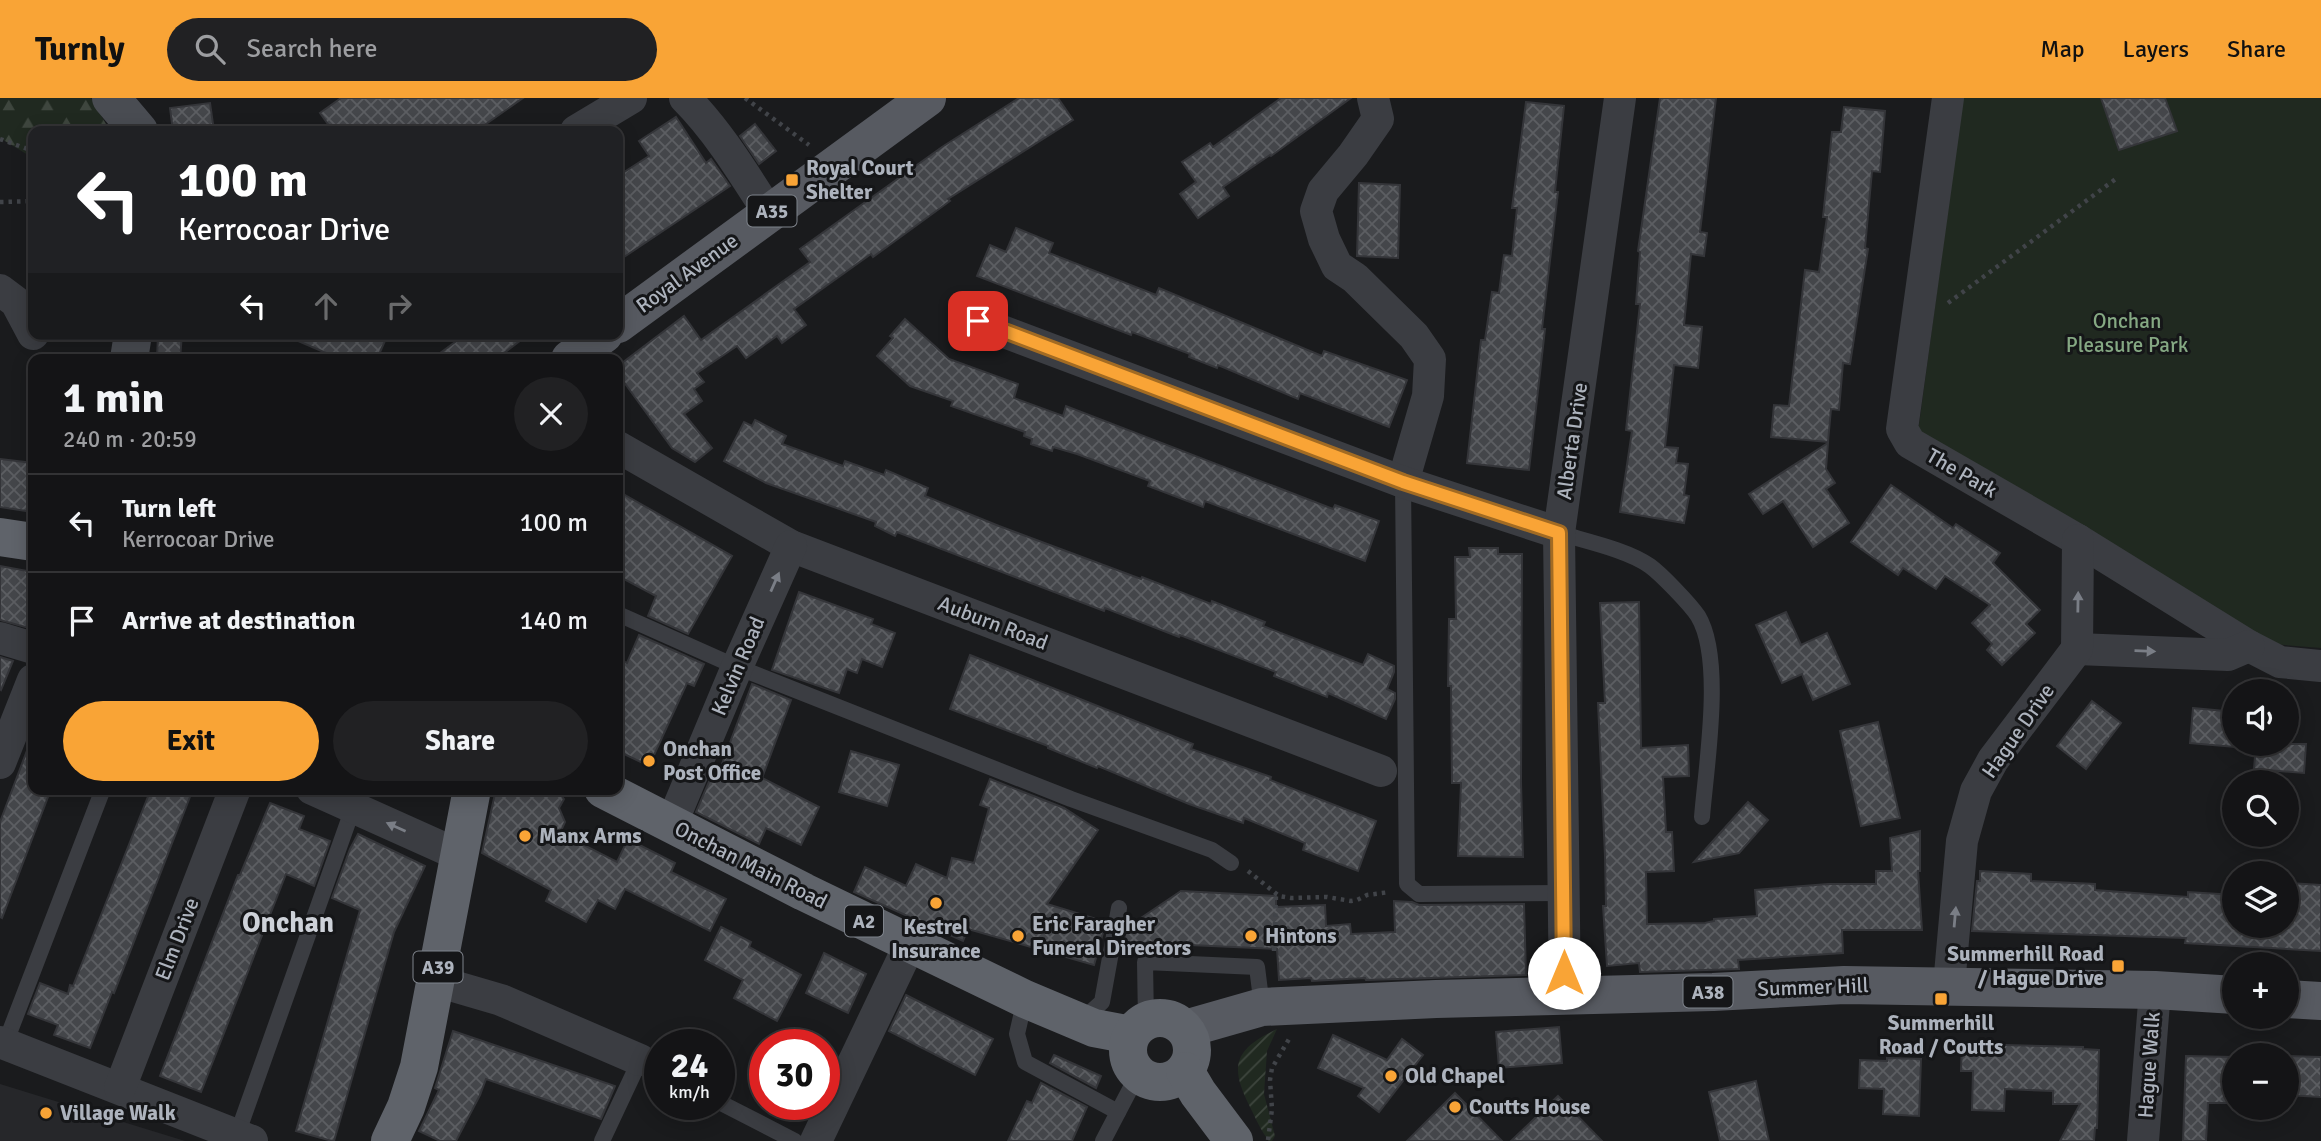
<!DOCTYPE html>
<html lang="en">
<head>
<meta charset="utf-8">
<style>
	body { margin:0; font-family:Signika,sans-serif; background:#212123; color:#f1f3f6; height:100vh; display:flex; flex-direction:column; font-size:26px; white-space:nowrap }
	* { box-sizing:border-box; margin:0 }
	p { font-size:23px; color:#9d9ea1 }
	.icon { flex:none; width:38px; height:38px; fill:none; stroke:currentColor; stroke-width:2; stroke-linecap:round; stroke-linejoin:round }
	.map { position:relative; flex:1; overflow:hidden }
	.panel { position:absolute; left:28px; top:256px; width:595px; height:441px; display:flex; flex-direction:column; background:#141416; border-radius:14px; box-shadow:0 4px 18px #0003,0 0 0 2px #333335 }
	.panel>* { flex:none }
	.banner { position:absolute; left:28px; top:28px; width:595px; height:214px; border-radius:14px; box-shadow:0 4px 18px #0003,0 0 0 2px #333335; background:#202124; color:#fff; overflow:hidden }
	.fabs { position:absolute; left:2222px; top:581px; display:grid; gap:14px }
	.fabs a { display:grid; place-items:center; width:77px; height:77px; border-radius:50%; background:#141416; box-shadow:0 4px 18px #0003,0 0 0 2px #333335; font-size:35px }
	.speed { position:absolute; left:644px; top:931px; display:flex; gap:14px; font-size:35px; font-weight:700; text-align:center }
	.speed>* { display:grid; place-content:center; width:91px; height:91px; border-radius:50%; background:#141416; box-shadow:0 4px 18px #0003,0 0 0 2px #333335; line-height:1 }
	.speed small { font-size:18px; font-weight:400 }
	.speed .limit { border:10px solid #d22; background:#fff; color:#111 }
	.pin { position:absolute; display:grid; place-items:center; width:60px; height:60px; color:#fff; margin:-30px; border-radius:14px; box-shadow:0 4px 10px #0006 }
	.me { position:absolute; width:77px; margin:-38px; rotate:0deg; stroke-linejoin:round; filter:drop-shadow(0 0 5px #0008) }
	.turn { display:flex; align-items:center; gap:24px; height:147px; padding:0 35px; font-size:32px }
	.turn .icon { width:91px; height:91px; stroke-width:2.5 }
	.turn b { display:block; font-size:49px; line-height:60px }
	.lanes { display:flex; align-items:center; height:66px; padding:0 35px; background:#0003; justify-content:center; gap:35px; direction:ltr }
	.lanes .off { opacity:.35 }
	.round { display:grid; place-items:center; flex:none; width:74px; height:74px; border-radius:37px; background:#212123 }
	.summary { display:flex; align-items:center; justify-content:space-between; height:119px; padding:0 35px }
	h1 { font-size:42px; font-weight:700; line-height:52px }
	.button { display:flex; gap:14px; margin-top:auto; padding:14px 35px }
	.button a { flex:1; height:80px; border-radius:42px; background:#f9a436; color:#111; font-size:28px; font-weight:700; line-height:80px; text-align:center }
	.button a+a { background:#212123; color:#f1f3f6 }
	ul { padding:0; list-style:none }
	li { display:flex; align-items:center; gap:21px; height:98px; padding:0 35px; border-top:2px solid #333335 }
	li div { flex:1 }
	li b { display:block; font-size:26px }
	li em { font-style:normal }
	header { display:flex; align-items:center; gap:42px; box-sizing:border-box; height:98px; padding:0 35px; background:#f9a436; color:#111 }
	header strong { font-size:33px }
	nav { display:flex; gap:38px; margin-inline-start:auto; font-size:24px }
	.search { width:490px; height:63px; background:#212123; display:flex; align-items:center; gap:18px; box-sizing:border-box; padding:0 24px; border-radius:38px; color:#9d9ea1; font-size:26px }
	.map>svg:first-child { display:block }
</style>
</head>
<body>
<header>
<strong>Turnly</strong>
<div class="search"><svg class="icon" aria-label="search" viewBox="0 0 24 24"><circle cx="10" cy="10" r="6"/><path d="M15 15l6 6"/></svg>Search here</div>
<nav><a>Map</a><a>Layers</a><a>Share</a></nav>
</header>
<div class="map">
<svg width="2321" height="1043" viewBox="0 0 2321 1043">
	<defs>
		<pattern id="forest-firs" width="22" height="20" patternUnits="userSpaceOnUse" patternTransform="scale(1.75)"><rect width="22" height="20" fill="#202920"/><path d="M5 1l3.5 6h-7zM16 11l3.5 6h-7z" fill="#3e463e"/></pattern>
		<pattern id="garden-furrows" width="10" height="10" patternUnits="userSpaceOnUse" patternTransform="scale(1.75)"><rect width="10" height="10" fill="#202920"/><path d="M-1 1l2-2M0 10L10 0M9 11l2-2" fill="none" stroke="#3e463e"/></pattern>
		<pattern id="building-cross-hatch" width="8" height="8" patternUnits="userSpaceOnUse" patternTransform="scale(1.75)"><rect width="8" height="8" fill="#44464a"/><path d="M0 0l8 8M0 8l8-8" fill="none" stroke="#5c5e62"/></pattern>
	</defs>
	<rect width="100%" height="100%" fill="#1a1b1d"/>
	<path fill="#26272a" d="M0,986L185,1043H0Z"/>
	<path fill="url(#forest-firs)" d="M0,0H91L110,33H33V60L0,40Z"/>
	<path fill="#202920" d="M1963,0H2321V550L2259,545L1918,334Z"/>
	<path fill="url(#garden-furrows)" d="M1277,931L1267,953L1264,996L1275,1038L1272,1043H1269C1261,1033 1256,1021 1250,1009C1229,968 1234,951 1277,931Z"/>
	<g fill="url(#building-cross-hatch)" stroke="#343539" stroke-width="2">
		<path d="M341,0H523L476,33H333L320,15Z"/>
		<path d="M1019,0H1058L1073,22L948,101L950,103L873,159L871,156L794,211L806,227L782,245L777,238L746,260L737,248L697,275L704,284L694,291L702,303L684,316L712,350L695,364L672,350L618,276V268L684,218L701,242L810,164L800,151L942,49Z"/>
		<path d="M1281,0H1351L1271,58L1270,57L1223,89L1229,98L1198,120L1180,96L1196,84L1182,64L1210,45L1213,49Z"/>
		<path d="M1660,0H1716L1700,134L1707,135L1704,158L1691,156L1684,227L1702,229L1698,270L1674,267L1665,349L1678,350L1676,365L1688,366L1684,397L1689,398L1684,425L1620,414L1632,333L1626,332L1640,206H1636L1640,154L1638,153Z"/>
		<path d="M2101,0H2165L2177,33L2119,52Z"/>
		<path d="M1526,4L1564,8L1555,94H1558L1542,231H1545L1529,372L1467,365L1481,242H1485L1492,194L1499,195L1504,157L1512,158L1517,110H1512Z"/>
		<path d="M210,5L214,33H173L170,10Z"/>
		<path d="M1844,9L1885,13L1880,74L1872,73L1865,150L1868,151L1850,266L1843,265L1839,312L1831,311L1828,344L1771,339L1774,307L1789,308L1805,172L1819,174L1827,119H1823L1832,34H1841Z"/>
		<path d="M676,19L706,65L711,61L730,88L618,163V78L649,58L639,43Z"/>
		<path d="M755,26L776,53L759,66L740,38Z"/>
		<path d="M1359,85L1400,87L1398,160L1357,158Z"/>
		<path d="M1016,130L1053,145L1049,155L1156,197L1159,190L1322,258L1324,253L1407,282L1389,329L1300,295L1298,301L1218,267L1217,270L1189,259L1190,256L1132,234L1131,237L977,178L990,147L1006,154Z"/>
		<path d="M905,221L949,261L1018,286L1014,300L1063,318L1066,308L1333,411L1335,407L1379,423L1365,463L1205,403L1203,409L1148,388L1150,383L1077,356L1053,349L1052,353L1031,346L1032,341L1024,338L1025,334L951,308L953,303L910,288L877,258L893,240L890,238Z"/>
		<path d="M158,236H182L180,261H157Z"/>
		<path d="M282,236H388L377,261H340Z"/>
		<path d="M466,236H529L496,261H432Z"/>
		<path d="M755,322L786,338L782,346L843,368L845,363L884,377L886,372L928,390L925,398L999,428L1141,481L1142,479L1211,506L1212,503L1265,524L1263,528L1363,567L1368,556L1394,568V574L1387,591L1395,595V601L1386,621L1328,595L1327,599L1274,578L1276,574L1180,537L1179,539L1105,510L1104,513L897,434L895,438L875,428L876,424L766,385L724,363L744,324L752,328Z"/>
		<path d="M1828,345L1826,371L1835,385L1826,391L1849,425L1813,449L1783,403L1763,416L1749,396Z"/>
		<path d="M0,361L33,365V414L0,409Z"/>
		<path d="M1891,387L1953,430L1956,426L2000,455L1993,465L2040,512L2026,526L2035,535L2002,567L1987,552L1992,546L1972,525L1990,507L1945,478L1936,491L1903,470L1898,477L1851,444Z"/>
		<path d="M618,393L732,458L688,536L648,518L656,498L618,478Z"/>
		<path d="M1469,450H1498V456H1522L1521,684L1523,759L1458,758L1461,685H1452L1451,588H1448L1449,521H1456L1455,459H1470Z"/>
		<path d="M0,468L33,474V511L29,530L0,522Z"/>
		<path d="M799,494L873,521L871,526L895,535L882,569L862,561L857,575L847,571L839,595L772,572Z"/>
		<path d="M1639,504L1641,650L1688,647L1689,678L1663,679L1666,734H1672L1674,773L1646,774L1647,826L1705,825L1714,823V821L1757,818L1755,792L1828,786H1876V773H1892L1890,740L1920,733V773H1918L1922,832H1842L1843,855L1738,862L1739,871L1640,874L1639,865L1607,868L1603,808H1606L1605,758L1598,605H1605L1600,505Z"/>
		<path d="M1786,514L1801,547L1827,535L1850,586L1813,602L1802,576L1782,585L1756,527Z"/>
		<path d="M639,537L704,566L694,588L687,585L649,668L618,653V561L627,565Z"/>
		<path d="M970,557L1193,646L1191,651L1271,679L1270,682L1376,723L1358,773L1303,752L1305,745L1244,720L1243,725L1189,706L1098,668L1097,670L1048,650V648L950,611Z"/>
		<path d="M0,559L13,563L1,592L0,591Z"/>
		<path d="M752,586L791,602L762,680L819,709L801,747L766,730L759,746L696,714L714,672L719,674Z"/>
		<path d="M2092,603L2121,625L2086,671L2057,648Z"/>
		<path d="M2193,610L2235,614V649L2190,645Z"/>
		<path d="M1878,624L1900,720L1861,728L1840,633Z"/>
		<path d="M31,642H33V691H51L2,820L0,819V724Z"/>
		<path d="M2256,646H2306L2304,675L2254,671Z"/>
		<path d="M851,653L899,667L887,708L839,694Z"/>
		<path d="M990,681L1064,710L1098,732L1047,806L1106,824L1094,867L968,831L963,843L854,794L865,769L906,788L916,766L947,780L952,760L974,765L989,710L980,707Z"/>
		<path d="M151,691H193L114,895L112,894L90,950L54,937L58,927L28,916L40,885L68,896L70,887L73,888Z"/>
		<path d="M496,691H556L564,701L559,710L565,724L560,735L617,764L628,741L675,765L671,774L726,801L710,833L625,791L615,811L598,802L586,824L546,803L551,792L482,755Z"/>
		<path d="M1748,704L1768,722L1739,755L1694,764Z"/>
		<path d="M270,705L304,718L299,731L330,743L314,788L286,776L201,994L160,978L238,777H240Z"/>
		<path d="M358,736L425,768L394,834L334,1043H332L296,1033L360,812L332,800L350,751Z"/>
		<path d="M1980,773L2031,776V783L2095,786V792L2188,799V794L2235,797V828H2287L2290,785L2321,787V853L2185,845L2186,840L1972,833L1977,783H1980Z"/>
		<path d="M1181,793L1276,798V809L1325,807L1326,828L1350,826L1351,836L1395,834L1394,803L1412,804L1419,807L1524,806L1526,877L1366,882L1365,880L1312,883L1311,880L1279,882L1277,851L1124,844L1126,830Z"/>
		<path d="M721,829L751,844L749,849L801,877L777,923L734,900L743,882L705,862Z"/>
		<path d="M824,855L866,876L848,915L806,895Z"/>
		<path d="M906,897L993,941L975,977L889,933Z"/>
		<path d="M1559,929L1562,965L1499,970L1496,934Z"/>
		<path d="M453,933L615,988L601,1021L486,981L480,997L456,1043H440L419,1033L439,992L435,990Z"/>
		<path d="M1333,937L1387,962L1402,941L1423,957L1379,1014L1358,998L1364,990L1318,970Z"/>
		<path d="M1962,946L2083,949V951L2099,952L2097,1030H2095L2094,1043H2060L2080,1006H2053V993L2005,991L2004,1013L1972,1012L1973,973H1961Z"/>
		<path d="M1054,957L1101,978L1096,990L1050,965Z"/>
		<path d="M2186,958L2234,959L2233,1005H2208L2206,1043H2183Z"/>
		<path d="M2287,958L2321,959V999L2287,997Z"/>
		<path d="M1887,960L1921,961L1919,1018L1883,1016L1884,991L1859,990L1860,962L1887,963Z"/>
		<path d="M1756,983L1769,1043H1720L1709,994Z"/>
		<path d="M1041,985L1087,1009L1072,1043H1008L1027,1003L1032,1005Z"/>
		<path d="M1455,995L1502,1043H1407Z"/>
		<path d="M1558,998L1602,1043H1511Z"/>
	</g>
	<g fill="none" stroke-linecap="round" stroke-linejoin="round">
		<g stroke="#414449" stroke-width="4.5" stroke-dasharray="3.5 5" stroke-linecap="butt">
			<path d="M745,0L809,47"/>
			<path d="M0,41L33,53"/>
			<path d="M0,104L33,103"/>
			<path d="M1948,205L2117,80"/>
			<path d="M282,261L285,253"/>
			<path d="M1248,773L1279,798L1291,800L1327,799L1351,803L1357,802L1367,797L1390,794"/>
			<path d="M1274,853L1276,798"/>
			<path d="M1268,1042L1272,1011L1270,982L1272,970L1289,941"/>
		</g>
		<g stroke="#3b3d42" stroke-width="16">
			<path d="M1403,384L1407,786L1419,796L1564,795"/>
			<path d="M1559,435C1585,443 1628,452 1650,468C1661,476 1690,506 1698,518C1724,561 1706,668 1702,719"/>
			<path d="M618,516L737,569L1071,701L1212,752L1231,765"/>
			<path d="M1025,901L1017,936L1025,964L1118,1014"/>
			<path d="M1081,923L1102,904L1119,810"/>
			<path d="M1146,923L1145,864L1257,869L1262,909"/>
			<path d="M5,946L103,691"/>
			<path d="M719,1004L795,1043"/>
			<path d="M237,1037L353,710"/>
			<path d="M602,1043L640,962L660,973"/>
			<path d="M1103,1043L1138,976"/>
		</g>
		<g stroke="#3b3d42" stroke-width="32">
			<path d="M685,0C718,33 744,76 769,115"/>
			<path d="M1373,0L1378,21L1353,57L1323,93L1316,113L1324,141L1337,168L1355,180L1414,238L1430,261L1428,298L1403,384"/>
			<path d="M1948,0L1902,331L1910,345L2078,442L2249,548L2280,564L2321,568"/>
			<path d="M576,33L631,0"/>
			<path d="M0,192L16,204L33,236"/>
			<path d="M978,224L1403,384L1559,435"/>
			<path d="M618,349L791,448L1381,673"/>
			<path d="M0,540L33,550"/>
			<path d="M2077,551L2228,557L2249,548"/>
			<path d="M0,665L33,582"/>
			<path d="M312,691L459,757"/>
			<path d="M671,727L737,569L791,448"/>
			<path d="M436,883L501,902L640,962"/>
			<path d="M1949,887L1962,743L1976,693L1993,662L2077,551L2078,442"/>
			<path d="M1565,899L1559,435L1620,0"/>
			<path d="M0,944L252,1043"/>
			<path d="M120,990L235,691"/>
			<path d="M816,1043L910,846"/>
			<path d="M2143,1043L2155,892"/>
		</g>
		<g stroke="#494c52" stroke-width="38">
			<path d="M111,0L139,33"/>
			<path d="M129,261L133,236"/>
		</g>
		<g stroke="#575a61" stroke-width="38">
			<path d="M618,226L927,0"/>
			<path d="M570,261L604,236"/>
			<path d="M2287,901L2321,903"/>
			<path d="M1185,931L1262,909L1436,901L1713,894L1844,887L2155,892L2235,897"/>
		</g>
		<g stroke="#5f636a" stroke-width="38">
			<path d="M0,439L33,444"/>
			<path d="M603,691L804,794L1025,901L1094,930L1131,937"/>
			<circle cx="1160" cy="952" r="32"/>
			<path d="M1185,973L1198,995L1234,1043"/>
			<path d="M390,1043L406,1009L419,969L472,691"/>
		</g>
	</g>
	<defs><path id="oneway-solid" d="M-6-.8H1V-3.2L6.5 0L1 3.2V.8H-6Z" transform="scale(1.75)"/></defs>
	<g fill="#7a7e86">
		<use href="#oneway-solid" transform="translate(775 484) rotate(-66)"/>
		<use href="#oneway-solid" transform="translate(2078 504) rotate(-89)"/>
		<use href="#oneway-solid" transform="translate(2145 553) rotate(2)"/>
		<use href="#oneway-solid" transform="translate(396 729) rotate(-156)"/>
		<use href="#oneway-solid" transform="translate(1955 819) rotate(-85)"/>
	</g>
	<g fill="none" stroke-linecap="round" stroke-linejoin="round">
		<defs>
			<path id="route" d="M978,223L1403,384L1559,435L1564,875"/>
		</defs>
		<use href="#route" stroke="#a26b23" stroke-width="18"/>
		<use href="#route" stroke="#f9a436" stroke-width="12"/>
	</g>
	<g fill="#f9a436" stroke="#151618" stroke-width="2.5">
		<rect x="785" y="75" width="14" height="14" rx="3.5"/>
		<circle cx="649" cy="663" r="7"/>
		<circle cx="525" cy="738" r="7"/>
		<circle cx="936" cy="805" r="7"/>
		<circle cx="1018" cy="838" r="7"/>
		<circle cx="1251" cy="838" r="7"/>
		<rect x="2111" y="861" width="14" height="14" rx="3.5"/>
		<rect x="1934" y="894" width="14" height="14" rx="3.5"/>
		<circle cx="1391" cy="978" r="7"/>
		<circle cx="1455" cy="1009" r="7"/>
		<circle cx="46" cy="1015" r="7"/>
	</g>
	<g text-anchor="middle" stroke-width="6" stroke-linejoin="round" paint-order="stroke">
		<g fill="#151618" stroke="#7f848c" stroke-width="2">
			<rect x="747.5" y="97.5" width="49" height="31" rx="5"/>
			<rect x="845" y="807.5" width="38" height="31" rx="5"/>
			<rect x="413.5" y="853.5" width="49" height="31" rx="5"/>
			<rect x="1683.5" y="878.5" width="49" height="31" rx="5"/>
		</g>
		<g font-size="19" font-weight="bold" fill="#adb3bd">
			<text x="772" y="120">A35</text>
			<text x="864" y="830">A2</text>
			<text x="438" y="876">A39</text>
			<text x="1708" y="901">A38</text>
		</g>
		<g font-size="21" font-weight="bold" fill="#adb3bd" stroke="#151618" text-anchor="start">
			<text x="806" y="77">Royal Court<tspan x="806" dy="24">Shelter</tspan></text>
			<text x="663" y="658">Onchan<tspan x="663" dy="24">Post Office</tspan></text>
			<text x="539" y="745">Manx Arms</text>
			<text x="1032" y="833">Eric Faragher<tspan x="1032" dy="24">Funeral Directors</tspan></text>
			<text x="936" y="836" text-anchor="middle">Kestrel<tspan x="936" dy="24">Insurance</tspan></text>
			<text x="1265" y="845">Hintons</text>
			<text x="2104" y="863" text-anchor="end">Summerhill Road<tspan x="2104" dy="24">/ Hague Drive</tspan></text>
			<text x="1941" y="932" text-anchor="middle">Summerhill<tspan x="1941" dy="24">Road / Coutts</tspan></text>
			<text x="1405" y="985">Old Chapel</text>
			<text x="1469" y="1016">Coutts House</text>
			<text x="60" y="1022">Village Walk</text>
		</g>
		<g font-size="21" fill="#adb3bd" stroke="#151618">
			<text transform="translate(687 175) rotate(-36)" y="7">Royal Avenue</text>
			<text transform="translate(1572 343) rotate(-82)" y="7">Alberta Drive</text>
			<text transform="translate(1962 375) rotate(30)" y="7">The Park</text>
			<text transform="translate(993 525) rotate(21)" y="7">Auburn Road</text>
			<text transform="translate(738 568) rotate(-67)" y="7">Kelvin Road</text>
			<text transform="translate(2018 633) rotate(-55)" y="7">Hague Drive</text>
			<text transform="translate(751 767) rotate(27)" y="7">Onchan Main Road</text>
			<text transform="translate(177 841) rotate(-69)" y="7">Elm Drive</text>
			<text transform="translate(1813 889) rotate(-2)" y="7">Summer Hill</text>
			<text transform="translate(2149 967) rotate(-86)" y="7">Hague Walk</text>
		</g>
		<g font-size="21" fill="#85a883" stroke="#151618">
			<text x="2127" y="230">Onchan<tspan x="2127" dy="24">Pleasure Park</tspan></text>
		</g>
		<g font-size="28" font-weight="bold" fill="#ced2d9" stroke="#151618">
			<text x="288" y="834">Onchan</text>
		</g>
	</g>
</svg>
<div class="fabs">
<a><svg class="icon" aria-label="sound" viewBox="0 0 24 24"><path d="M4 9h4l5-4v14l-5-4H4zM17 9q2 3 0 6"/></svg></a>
<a><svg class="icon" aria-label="search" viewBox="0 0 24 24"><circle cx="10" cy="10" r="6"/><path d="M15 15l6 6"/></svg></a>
<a><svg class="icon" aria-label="layers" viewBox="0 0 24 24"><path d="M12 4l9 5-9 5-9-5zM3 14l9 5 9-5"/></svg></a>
<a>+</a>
<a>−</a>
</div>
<div class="speed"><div>24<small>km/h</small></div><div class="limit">30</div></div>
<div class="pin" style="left:978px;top:223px;background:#d93025"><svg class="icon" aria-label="arrive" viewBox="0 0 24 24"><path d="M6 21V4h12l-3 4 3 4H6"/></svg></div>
<svg class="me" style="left:1564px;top:875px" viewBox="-20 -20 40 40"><circle r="19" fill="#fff"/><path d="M0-13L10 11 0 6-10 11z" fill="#f9a436"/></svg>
<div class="banner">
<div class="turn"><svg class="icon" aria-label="left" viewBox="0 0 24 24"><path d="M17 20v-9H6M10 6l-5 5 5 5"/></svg><div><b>100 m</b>Kerrocoar Drive</div></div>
<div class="lanes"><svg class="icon" aria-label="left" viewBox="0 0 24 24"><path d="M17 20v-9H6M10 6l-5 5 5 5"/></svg><svg class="icon off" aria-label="ahead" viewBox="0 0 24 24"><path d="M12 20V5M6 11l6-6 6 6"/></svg><svg class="icon off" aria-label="right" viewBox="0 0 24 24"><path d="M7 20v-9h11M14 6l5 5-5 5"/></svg></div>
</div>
<section class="panel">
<div class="summary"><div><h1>1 min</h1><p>240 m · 20:59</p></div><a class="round"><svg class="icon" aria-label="close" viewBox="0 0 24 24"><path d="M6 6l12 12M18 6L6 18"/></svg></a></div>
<ul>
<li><svg class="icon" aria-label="left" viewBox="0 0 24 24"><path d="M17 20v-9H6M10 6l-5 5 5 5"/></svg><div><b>Turn left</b><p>Kerrocoar Drive</p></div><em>100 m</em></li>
<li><svg class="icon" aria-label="arrive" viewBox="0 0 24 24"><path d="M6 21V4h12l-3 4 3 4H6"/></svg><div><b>Arrive at destination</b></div><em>140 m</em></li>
</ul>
<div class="button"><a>Exit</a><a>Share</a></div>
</section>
</div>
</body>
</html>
